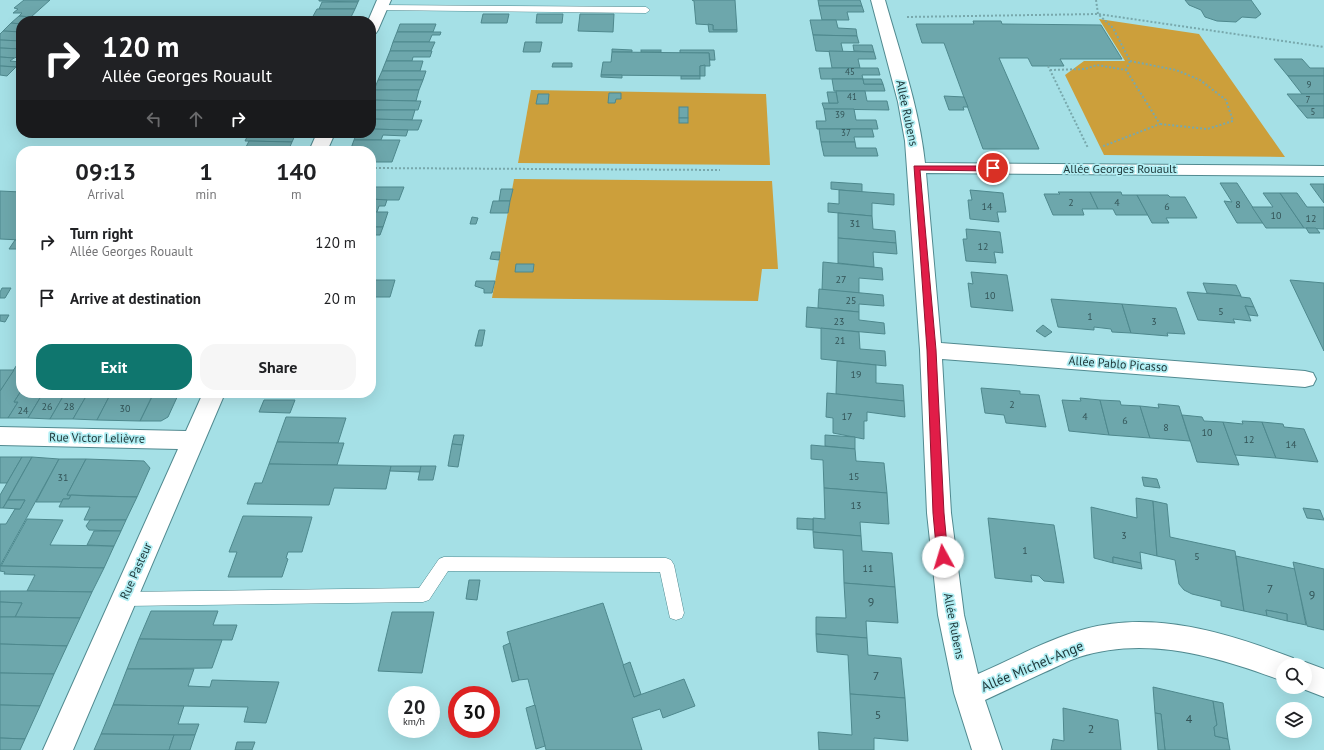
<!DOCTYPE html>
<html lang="en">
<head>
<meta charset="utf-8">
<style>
	body { margin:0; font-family:"PT Sans",sans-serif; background:#f6f6f6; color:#202124; height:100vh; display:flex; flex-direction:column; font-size:15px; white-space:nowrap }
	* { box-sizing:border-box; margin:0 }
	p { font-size:13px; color:#757577 }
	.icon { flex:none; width:22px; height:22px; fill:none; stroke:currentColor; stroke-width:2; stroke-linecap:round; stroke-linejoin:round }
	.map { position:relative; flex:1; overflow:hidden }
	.panel { position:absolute; left:16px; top:146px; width:360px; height:252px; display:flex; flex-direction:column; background:#fff; border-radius:16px; box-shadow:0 4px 16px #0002 }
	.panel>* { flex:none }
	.top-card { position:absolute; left:16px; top:16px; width:360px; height:122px; border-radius:16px; box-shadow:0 4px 16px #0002; background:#202124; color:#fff; overflow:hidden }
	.controls { position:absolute; left:1276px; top:658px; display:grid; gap:8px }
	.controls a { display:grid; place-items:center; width:36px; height:36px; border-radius:50%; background:#fff; box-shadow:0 4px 16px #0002; font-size:20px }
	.speed { position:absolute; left:388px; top:686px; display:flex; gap:8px; font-size:20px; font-weight:700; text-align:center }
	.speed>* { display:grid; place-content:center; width:52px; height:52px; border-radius:50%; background:#fff; box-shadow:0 4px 16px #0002; line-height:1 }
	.speed small { font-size:10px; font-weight:400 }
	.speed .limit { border:6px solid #d22; background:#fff; color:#111 }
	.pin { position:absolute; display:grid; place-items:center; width:34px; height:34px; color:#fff; margin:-17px; border:2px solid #fff; border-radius:50%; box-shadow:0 1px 4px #0007 }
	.me { position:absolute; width:44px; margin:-22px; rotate:354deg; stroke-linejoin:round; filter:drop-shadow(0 0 3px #0008) }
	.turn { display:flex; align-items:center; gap:14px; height:84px; padding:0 20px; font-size:18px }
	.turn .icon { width:52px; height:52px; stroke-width:2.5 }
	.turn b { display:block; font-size:28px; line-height:34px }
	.lanes { display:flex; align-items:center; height:38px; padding:0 20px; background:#0003; justify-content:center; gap:20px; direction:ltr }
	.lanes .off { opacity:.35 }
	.eta { display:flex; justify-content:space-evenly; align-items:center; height:68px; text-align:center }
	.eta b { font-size:24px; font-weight:700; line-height:28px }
	.cta { display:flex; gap:8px; margin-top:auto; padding:8px 20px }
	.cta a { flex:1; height:46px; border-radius:16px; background:#0f766e; color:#fff; font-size:16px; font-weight:700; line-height:46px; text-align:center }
	.cta a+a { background:#f6f6f6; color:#202124 }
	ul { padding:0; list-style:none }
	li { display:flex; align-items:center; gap:12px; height:56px; padding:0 20px }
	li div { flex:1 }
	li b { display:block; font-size:15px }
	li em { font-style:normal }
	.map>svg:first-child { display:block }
</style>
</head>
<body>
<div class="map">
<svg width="1324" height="750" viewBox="0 0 1324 750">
	<rect width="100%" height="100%" fill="#a5e0e6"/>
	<g fill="#cc9f3b">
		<path d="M1099,19L1199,34L1285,157L1104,155L1065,75L1084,61H1125Z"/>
		<path d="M531,90L766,94L770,165L518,163Z"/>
		<path d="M514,179L772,181L778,269H762L758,301L492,298Z"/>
	</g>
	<g fill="#6da7ac" stroke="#4e888d">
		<path d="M24,0H50L31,17L19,16L22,13H13L18,9L14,8Z"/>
		<path d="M319,0H359L358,2L319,1Z"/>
		<path d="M692,0H735L737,30H713V25L696,24L694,1Z"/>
		<path d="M818,0H860L862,6H819Z"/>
		<path d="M1185,0H1251L1261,14L1256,18L1242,17L1236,22L1217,21L1205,17L1201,10L1189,5Z"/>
		<path d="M322,2H358L355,9H319Z"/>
		<path d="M819,6H862L864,12H847L849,20H822Z"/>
		<path d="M317,9H355L350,19L312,18Z"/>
		<path d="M483,14H509L507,23H481Z"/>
		<path d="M537,14H563L562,23H536Z"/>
		<path d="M580,14H614L613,32L578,31Z"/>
		<path d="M19,16L31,17L65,19L62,21H21V24L11,23Z"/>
		<path d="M315,18L350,19L349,21H314Z"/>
		<path d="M810,20H836L838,28L856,29L857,36L813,35Z"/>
		<path d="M973,21H1001L1002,24L1101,25L1122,59H1060L1064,66H1032L1028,58H999L1039,149H983L944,43H922L916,24H974Z"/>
		<path d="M11,23L21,24V32L3,31Z"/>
		<path d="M400,24H436L433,32H397Z"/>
		<path d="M708,24L713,25V30H737V32H709Z"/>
		<path d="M3,31L21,32V41L0,40V34Z"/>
		<path d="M397,32H441L440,35H432L429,42H393Z"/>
		<path d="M813,35L857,36L859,43H841L843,52L816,51Z"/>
		<path d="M0,40L21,41V49L0,48Z"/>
		<path d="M393,42H435L431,51H390Z"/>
		<path d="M525,42H542L540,52H523Z"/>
		<path d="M853,45H872L874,52L854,51Z"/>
		<path d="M0,48L21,49V52L15,58L0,57Z"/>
		<path d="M612,49L632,50V52H612Z"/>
		<rect x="641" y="50" width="20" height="2"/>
		<path d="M680,50H714L715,60H710L709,53H680Z"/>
		<path d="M390,51H432L430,57H413L412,61H386Z"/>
		<path d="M829,51L874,52L876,59H858L860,68H832Z"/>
		<path d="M612,52L709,53L710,66H700V76L601,75L603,62H611Z"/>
		<path d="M0,57L14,58L10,61L21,62V67L0,66Z"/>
		<path d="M1274,59H1302L1310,68H1324V76H1288Z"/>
		<path d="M386,61H423L420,71H382Z"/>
		<path d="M553,63H572V67H552Z"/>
		<path d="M705,65V76H700V66Z"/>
		<path d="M0,66L16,67L7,76L0,75Z"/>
		<path d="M819,68H878L880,75H862L863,79H821Z"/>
		<path d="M382,71H426L423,80H378Z"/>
		<path d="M601,75H622V78L601,77Z"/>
		<rect x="681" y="76" width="19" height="3"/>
		<path d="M1288,76H1324V94H1302Z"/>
		<path d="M832,79H863L864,84H883L885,91H834Z"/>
		<path d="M863,79H881L883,84H864Z"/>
		<path d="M378,80H423L419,90H374Z"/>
		<path d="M374,90H419L416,101L371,100Z"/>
		<path d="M836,91H865L867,101H887L889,110L824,109L822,103H838Z"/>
		<path d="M827,92H836L838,103H829Z"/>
		<path d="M609,93H621V99H616L615,103H608Z"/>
		<path d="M538,94H549L548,104H536Z"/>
		<path d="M1287,94H1324V106H1297Z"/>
		<path d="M944,96L964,97L968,107H963L964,110H949Z"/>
		<path d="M371,100L416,101H421L418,110H371Z"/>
		<path d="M1297,106H1324V118H1307Z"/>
		<rect x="679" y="107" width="9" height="11"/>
		<path d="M824,109H854L856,120H876L878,129H817L816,121H826Z"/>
		<path d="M371,110H415L412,120L371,119Z"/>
		<rect x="679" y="118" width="9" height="5"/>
		<path d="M371,119L412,120H422L418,130H408L371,129Z"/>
		<path d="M371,129L408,130L406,136L383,135L381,140H354L357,133H371Z"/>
		<path d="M819,129H872L874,137H854L855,142H821Z"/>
		<path d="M249,133H296L292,142L245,141Z"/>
		<path d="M354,140H400L392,162H371V151H350Z"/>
		<path d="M249,141L292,142L288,151H244Z"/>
		<path d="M821,142H855L856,148H876L878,156H824Z"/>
		<path d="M831,182L862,184V192L831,189Z"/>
		<path d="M1220,183H1237L1263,223H1237L1224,201L1232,202Z"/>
		<path d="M1310,184H1324V203Z"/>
		<path d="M371,187H404L399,200H387L371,199Z"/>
		<path d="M501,189H513L510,201H499Z"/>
		<path d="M839,190L894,194V205L872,203V216L828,212V203L839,204Z"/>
		<path d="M970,190L1003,193L1006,212H997L999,222L970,219L968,200H972Z"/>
		<path d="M0,191L21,192V240L0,239Z"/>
		<path d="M1058,192H1090L1098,209H1082L1084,215H1053L1044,194H1060Z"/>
		<path d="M1090,192H1121L1122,195H1137L1148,215H1116L1113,209H1098Z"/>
		<path d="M1263,193H1280L1304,228H1266L1252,207H1273Z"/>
		<path d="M1280,193H1297L1307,207H1324V229L1304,228Z"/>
		<path d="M1137,195H1168L1170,197H1185L1197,218H1166L1169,223H1152Z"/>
		<path d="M371,199L387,200L385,206H379L377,212H371Z"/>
		<path d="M493,201H510L508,213H490Z"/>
		<path d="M371,212H388L383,227H371Z"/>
		<path d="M838,213L872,216L873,229L895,231L896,243L838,238Z"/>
		<path d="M472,217L478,218L476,224H470Z"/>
		<path d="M371,227H383L380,235H375L371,246Z"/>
		<path d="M1306,228H1316L1320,233H1309Z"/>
		<path d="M966,229L1000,232L1003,253L994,252L996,263L966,261L963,239H967Z"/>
		<path d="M838,238L896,243L897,254L873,252L874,267L838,263Z"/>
		<path d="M15,240H21V249H9Z"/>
		<path d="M492,252H500L499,260L490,259Z"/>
		<path d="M823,262L882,268L883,280L859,278V293L822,290Z"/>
		<path d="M516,264H534L533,272H515Z"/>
		<path d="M971,272L1007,275L1013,311L971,307L968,283L973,284Z"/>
		<path d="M371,280H395L390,297H371Z"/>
		<path d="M1290,280L1324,283V351Z"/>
		<path d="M476,281H495L492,293H484V289L475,286Z"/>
		<path d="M1203,283L1236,285L1241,296L1207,293Z"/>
		<path d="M2,288H11L5,298H0V292Z"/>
		<path d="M819,289L883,295L884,306L859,304V312L818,308Z"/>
		<path d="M1187,292L1241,296V297L1250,298L1254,307L1245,306L1251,321L1233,319L1235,323L1198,320Z"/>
		<path d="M1051,299L1122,304L1131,333L1112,332L1111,329L1094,327V330L1058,327Z"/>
		<path d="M1122,304L1176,308L1185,334L1167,333L1168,336L1131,333Z"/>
		<path d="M1245,306L1254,307L1258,316L1249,315Z"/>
		<path d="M807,307L859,312V320L884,323L885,334L806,327Z"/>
		<path d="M0,315H9L5,322L0,321Z"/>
		<path d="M1043,325L1052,332L1045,337L1036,331Z"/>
		<path d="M821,328L859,332L860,349L885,351L886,366L821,359Z"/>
		<path d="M479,330H485L482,346H475Z"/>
		<path d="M20,360L21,391L14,402H18L8,418H0V391Z"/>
		<path d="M837,361L876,365V383L903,385L904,401L836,394Z"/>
		<path d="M0,370H14L0,391Z"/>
		<path d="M981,388L1020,391V394L1039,395L1046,427L1006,423L1004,415L985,413Z"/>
		<path d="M21,391V393H43L28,418H8L18,402H14Z"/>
		<path d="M43,393H65L50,419L28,418Z"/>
		<path d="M65,393H88L73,419H50Z"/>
		<path d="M88,393H111L97,420L73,419Z"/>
		<path d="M111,393H154L152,396L110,395Z"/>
		<path d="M154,393H179L168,417L161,421H140Z"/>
		<path d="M256,393H299L298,396H255Z"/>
		<path d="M827,393L904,401L905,417L867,412V421H864V439L833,433V418L826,417Z"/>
		<path d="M110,395L152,396L140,421L97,420Z"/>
		<path d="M1080,398L1100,400L1109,435L1069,431L1062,400L1081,401Z"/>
		<path d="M264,400H295L290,413L259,412Z"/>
		<path d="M1100,400L1120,401L1121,405L1140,406L1150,438L1109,435Z"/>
		<path d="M1158,404L1179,406L1190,441L1150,438L1140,406L1159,408Z"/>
		<path d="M1182,415L1202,417L1204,421L1223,422L1239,465L1197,462Z"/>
		<path d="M286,417L346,418L338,443L277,442Z"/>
		<path d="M1242,421L1262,422L1276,458L1235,455L1223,422L1243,424Z"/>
		<path d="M1262,422L1283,424L1284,427L1304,429L1318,462L1276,458Z"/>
		<path d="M454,435H464L462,445L452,444Z"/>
		<path d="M825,435L855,437V449L825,446Z"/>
		<path d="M277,442L338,443H344L337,465L269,464Z"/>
		<path d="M452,444L462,445L458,467L448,466Z"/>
		<path d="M811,445L855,449L856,461L884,463L887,493L824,488L823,460L811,459Z"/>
		<path d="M0,457H22L7,483H0Z"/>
		<path d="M22,457H32L3,508H0V495Z"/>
		<path d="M32,457L59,459L0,566V524H6L15,509H20L25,500H8Z"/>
		<path d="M59,459H86L67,495H71L69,499H63L62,502H36Z"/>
		<path d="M86,459L144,461L150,468L137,497L67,495Z"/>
		<path d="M269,464L337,465L391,466L386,489L334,488L329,505L247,504L255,483H262Z"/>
		<path d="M391,466H421L420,472L390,471Z"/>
		<path d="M421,466H436L433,480H418Z"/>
		<path d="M1142,477L1157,479L1160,488L1144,486Z"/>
		<path d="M824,488L887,493L889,524L860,522L861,536L813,532V518L825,519Z"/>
		<path d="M71,495L90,496L137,497L126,520H84L90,507H59L63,499H69Z"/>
		<path d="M1136,498L1153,501L1157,556L1140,552L1141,563L1113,557V563L1094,558L1091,507L1137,518Z"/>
		<path d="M8,500H25L20,509L3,508Z"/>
		<path d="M1153,501L1167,504L1170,537L1235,551L1244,611L1221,606V601L1192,594L1184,590L1179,584L1175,560L1157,556Z"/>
		<path d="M1303,508L1320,510L1324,520L1307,518Z"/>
		<path d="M243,516L312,517L302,552H288L286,558L288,559L282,577H228L237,552H229Z"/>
		<path d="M797,518L813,519V530L797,529Z"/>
		<path d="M988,518L1054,525L1064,583L1044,581L1039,576L1031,575L1032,582L995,578Z"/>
		<path d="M27,519L63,520L50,545L114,546L104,568L1,566Z"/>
		<path d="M90,520H126L121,531L89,530L86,526Z"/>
		<path d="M94,531H121L114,546L87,545Z"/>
		<path d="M813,532L861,536L862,551L892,553L895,587L844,583L843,550L814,548Z"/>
		<path d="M1236,556L1295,569L1306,625L1287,621V614L1266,610L1267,616L1244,611Z"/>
		<path d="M1113,557L1141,563L1142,569L1113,563Z"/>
		<path d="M1293,562L1324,569V630L1307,626Z"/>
		<path d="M0,566H1L104,568L92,592L27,591L35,575L4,574L5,572L0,571Z"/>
		<path d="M469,580H480L477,600L466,599Z"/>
		<path d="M844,583L895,587L898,623L866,621L867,638L816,634V617L846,618Z"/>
		<path d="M0,591H27L92,592L80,618L15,617L22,603L0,602Z"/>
		<path d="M0,602L22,603L15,617H0Z"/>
		<path d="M603,603L634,697L684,679L695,706L663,718L660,709L632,718L642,750H546L528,679L519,680L507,632Z"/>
		<path d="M1266,610L1287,614V621L1267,616Z"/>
		<path d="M151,611H218L213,625H237L232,640L139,639Z"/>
		<path d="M392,612H434L422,673L378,671Z"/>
		<path d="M0,617H15L80,618L67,646L0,644Z"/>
		<path d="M816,634L867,638L868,655L901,658L905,698L850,694L848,655L817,652Z"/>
		<path d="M139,639L222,640L212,668L127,669Z"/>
		<path d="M510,643L519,680L512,682L503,646Z"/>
		<path d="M0,644L67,646L54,674L0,673Z"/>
		<path d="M630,662L641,694L634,697L623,665Z"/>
		<path d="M127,669H194L188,686L210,687L212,680L279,682L266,723L244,722L248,707L113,705Z"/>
		<path d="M0,673L54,674L40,706L0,705Z"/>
		<path d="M1153,687L1213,701L1217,725L1214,727L1215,736L1228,739L1230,750H1165L1161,714L1155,713Z"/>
		<path d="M850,694L905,698L908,741L874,738V750H819L818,732L852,735Z"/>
		<path d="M1213,701L1223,703L1228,739L1215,736L1214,727L1217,725Z"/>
		<path d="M0,705L40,706L25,739L0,738Z"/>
		<path d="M113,705L184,706L178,724H199L195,735L101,734Z"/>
		<path d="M535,705L545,746L536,749L526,708Z"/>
		<path d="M1063,708L1118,720L1121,750H1051L1053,739L1064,741Z"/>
		<path d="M1155,713L1161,714L1165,750H1158Z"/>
		<path d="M101,734L174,735L169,750H94Z"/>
		<path d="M174,735H195L190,750H169Z"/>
		<path d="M0,738L25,739L20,750H0Z"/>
		<path d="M237,742H255L252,750H235Z"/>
	</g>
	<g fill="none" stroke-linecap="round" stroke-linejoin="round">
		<defs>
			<g id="service">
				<path d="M380,5L646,7L650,10L646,13L377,10L376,8Z"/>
				<path d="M444,557L666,558L671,560L674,565L684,613L682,618L676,620L670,618L660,572L448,571L429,600L423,602L124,606L118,604L116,599L118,594L124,592L419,588L439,559Z"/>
			</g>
			<g id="minor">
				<path d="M377,0H391L378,30L376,33L371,34V21H368Z"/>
				<path d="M871,0H885C900,53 919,107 925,163L1324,166V176L926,173L941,343L1305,371L1313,373L1316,379L1313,385L1305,387L942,359L951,513L964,615L978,674C1013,659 1048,639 1085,629C1154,610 1228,633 1293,658L1296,665H1283V681C1219,657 1147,635 1079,657C1067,661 1057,667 1045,672C1025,681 1005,691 985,700L1002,750H972L954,693L938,615L927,513L920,350L905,141L898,102Z"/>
				<path d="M317,133H335L327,151H309Z"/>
				<path d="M203,393H225L73,750H43L178,449L0,445V427L186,431Z"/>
				<path d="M1305,662L1324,669V697L1298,687H1305V665H1298Z"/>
			</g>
		</defs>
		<use href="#service" stroke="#518a90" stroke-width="1"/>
		<use href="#minor" stroke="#518a90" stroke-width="2"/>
		<g stroke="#78a8ac" stroke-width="2" stroke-dasharray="2 2" stroke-linecap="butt">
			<path d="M1096,0L1098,14L1113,28L1130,61L1126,70"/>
			<path d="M907,17L1098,14L1324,47"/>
			<path d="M1130,61L1176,70L1200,80L1226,100L1233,121L1207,129L1160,124"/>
			<path d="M1048,66L1088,148"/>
			<path d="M1050,70L1085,69L1097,65L1126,70L1160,124L1101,147"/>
			<path d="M371,168L720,170"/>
		</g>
		<use href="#service" fill="#fff" fill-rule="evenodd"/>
		<use href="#minor" fill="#fff" fill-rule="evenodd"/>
	</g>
	<path fill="#e11d48" stroke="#92132f" d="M914,166H993L996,168L993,171L920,170L936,350L944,513L948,557L946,560L943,561L939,560L937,557L933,513L927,350Z"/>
	<g text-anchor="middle" stroke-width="3.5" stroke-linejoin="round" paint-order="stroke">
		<g font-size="9" fill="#335457">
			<text x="850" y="75">45</text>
			<text x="1309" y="88">9</text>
			<text x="852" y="100">41</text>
			<text x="1308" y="103">7</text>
			<text x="1313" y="115">5</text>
			<text x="840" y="118">39</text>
			<text x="846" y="136">37</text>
		</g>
		<g font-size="10" fill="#335457">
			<text x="1071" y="206">2</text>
			<text x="1117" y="206">4</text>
			<text x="1238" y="208">8</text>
			<text x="987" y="210">14</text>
			<text x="1167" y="210">6</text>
			<text x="1276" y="219">10</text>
			<text x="1311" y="222">12</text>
			<text x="855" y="227">31</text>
			<text x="983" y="250">12</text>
			<text x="841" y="283">27</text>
			<text x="990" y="299">10</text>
			<text x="851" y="304">25</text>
			<text x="1221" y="315">5</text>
			<text x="1090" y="320">1</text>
			<text x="839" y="325">23</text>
			<text x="1154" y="325">3</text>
			<text x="840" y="344">21</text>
			<text x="856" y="378">19</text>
			<text x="1012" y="408">2</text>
			<text x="47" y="410">26</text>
			<text x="69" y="410">28</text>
			<text x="125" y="412">30</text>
			<text x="23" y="414">24</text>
			<text x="847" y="420">17</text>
			<text x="1085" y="420">4</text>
			<text x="1125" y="424">6</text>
			<text x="1166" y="431">8</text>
			<text x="1207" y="436">10</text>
			<text x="1249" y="443">12</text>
			<text x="1291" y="448">14</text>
			<text x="854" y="480">15</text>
			<text x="63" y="481">31</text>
			<text x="856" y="509">13</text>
			<text x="1124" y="539">3</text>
			<text x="1025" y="554">1</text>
			<text x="1197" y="560">5</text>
			<text x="868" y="572">11</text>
		</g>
		<g font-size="12" fill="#20393b" stroke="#b1eef3">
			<text transform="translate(907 113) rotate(78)" y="4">Allée Rubens</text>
			<text x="1120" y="173">Allée Georges Rouault</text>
			<text transform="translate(1118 364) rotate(4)" y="4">Allée Pablo Picasso</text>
			<text transform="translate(97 438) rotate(1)" y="4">Rue Victor Lelièvre</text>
			<text transform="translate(136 571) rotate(-66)" y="4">Rue Pasteur</text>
			<text transform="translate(954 626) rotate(79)" y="4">Allée Rubens</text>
		</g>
		<g font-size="12" fill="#335457">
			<text x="1270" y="593">7</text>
			<text x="1312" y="599">9</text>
			<text x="871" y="606">9</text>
			<text x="876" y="680">7</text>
			<text x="878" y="719">5</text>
			<text x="1189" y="723">4</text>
			<text x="1091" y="733">2</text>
		</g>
		<g font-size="14" fill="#20393b" stroke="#b1eef3">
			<text transform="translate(1032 666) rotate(-23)" y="5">Allée Michel-Ange</text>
		</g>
	</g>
</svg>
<div class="controls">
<a><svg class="icon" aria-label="search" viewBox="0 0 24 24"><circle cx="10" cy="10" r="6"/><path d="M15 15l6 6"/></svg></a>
<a><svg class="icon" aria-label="layers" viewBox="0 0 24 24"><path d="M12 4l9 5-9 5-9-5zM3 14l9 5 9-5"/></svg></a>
</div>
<div class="speed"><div>20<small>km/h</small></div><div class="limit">30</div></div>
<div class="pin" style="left:993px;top:168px;background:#d93025"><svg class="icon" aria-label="arrive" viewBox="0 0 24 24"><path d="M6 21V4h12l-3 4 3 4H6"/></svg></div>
<svg class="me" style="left:943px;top:557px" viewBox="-20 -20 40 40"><circle r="19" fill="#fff"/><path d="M0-13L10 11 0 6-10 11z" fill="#e11d48"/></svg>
<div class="top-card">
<div class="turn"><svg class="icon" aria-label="right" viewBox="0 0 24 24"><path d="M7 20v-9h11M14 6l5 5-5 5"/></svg><div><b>120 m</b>Allée Georges Rouault</div></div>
<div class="lanes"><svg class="icon off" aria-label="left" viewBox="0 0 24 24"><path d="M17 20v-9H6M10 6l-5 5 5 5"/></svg><svg class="icon off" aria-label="ahead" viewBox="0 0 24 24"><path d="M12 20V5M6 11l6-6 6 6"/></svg><svg class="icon" aria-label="right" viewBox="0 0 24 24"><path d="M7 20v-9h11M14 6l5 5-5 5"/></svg></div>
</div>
<section class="panel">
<div class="eta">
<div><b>09:13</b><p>Arrival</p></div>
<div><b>1</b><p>min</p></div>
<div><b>140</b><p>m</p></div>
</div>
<ul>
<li><svg class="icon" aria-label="right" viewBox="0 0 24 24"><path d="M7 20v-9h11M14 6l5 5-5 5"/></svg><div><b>Turn right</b><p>Allée Georges Rouault</p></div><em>120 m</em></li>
<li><svg class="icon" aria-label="arrive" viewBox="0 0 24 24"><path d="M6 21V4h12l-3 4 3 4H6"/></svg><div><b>Arrive at destination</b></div><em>20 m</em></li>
</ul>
<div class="cta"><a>Exit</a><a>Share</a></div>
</section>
</div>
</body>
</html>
